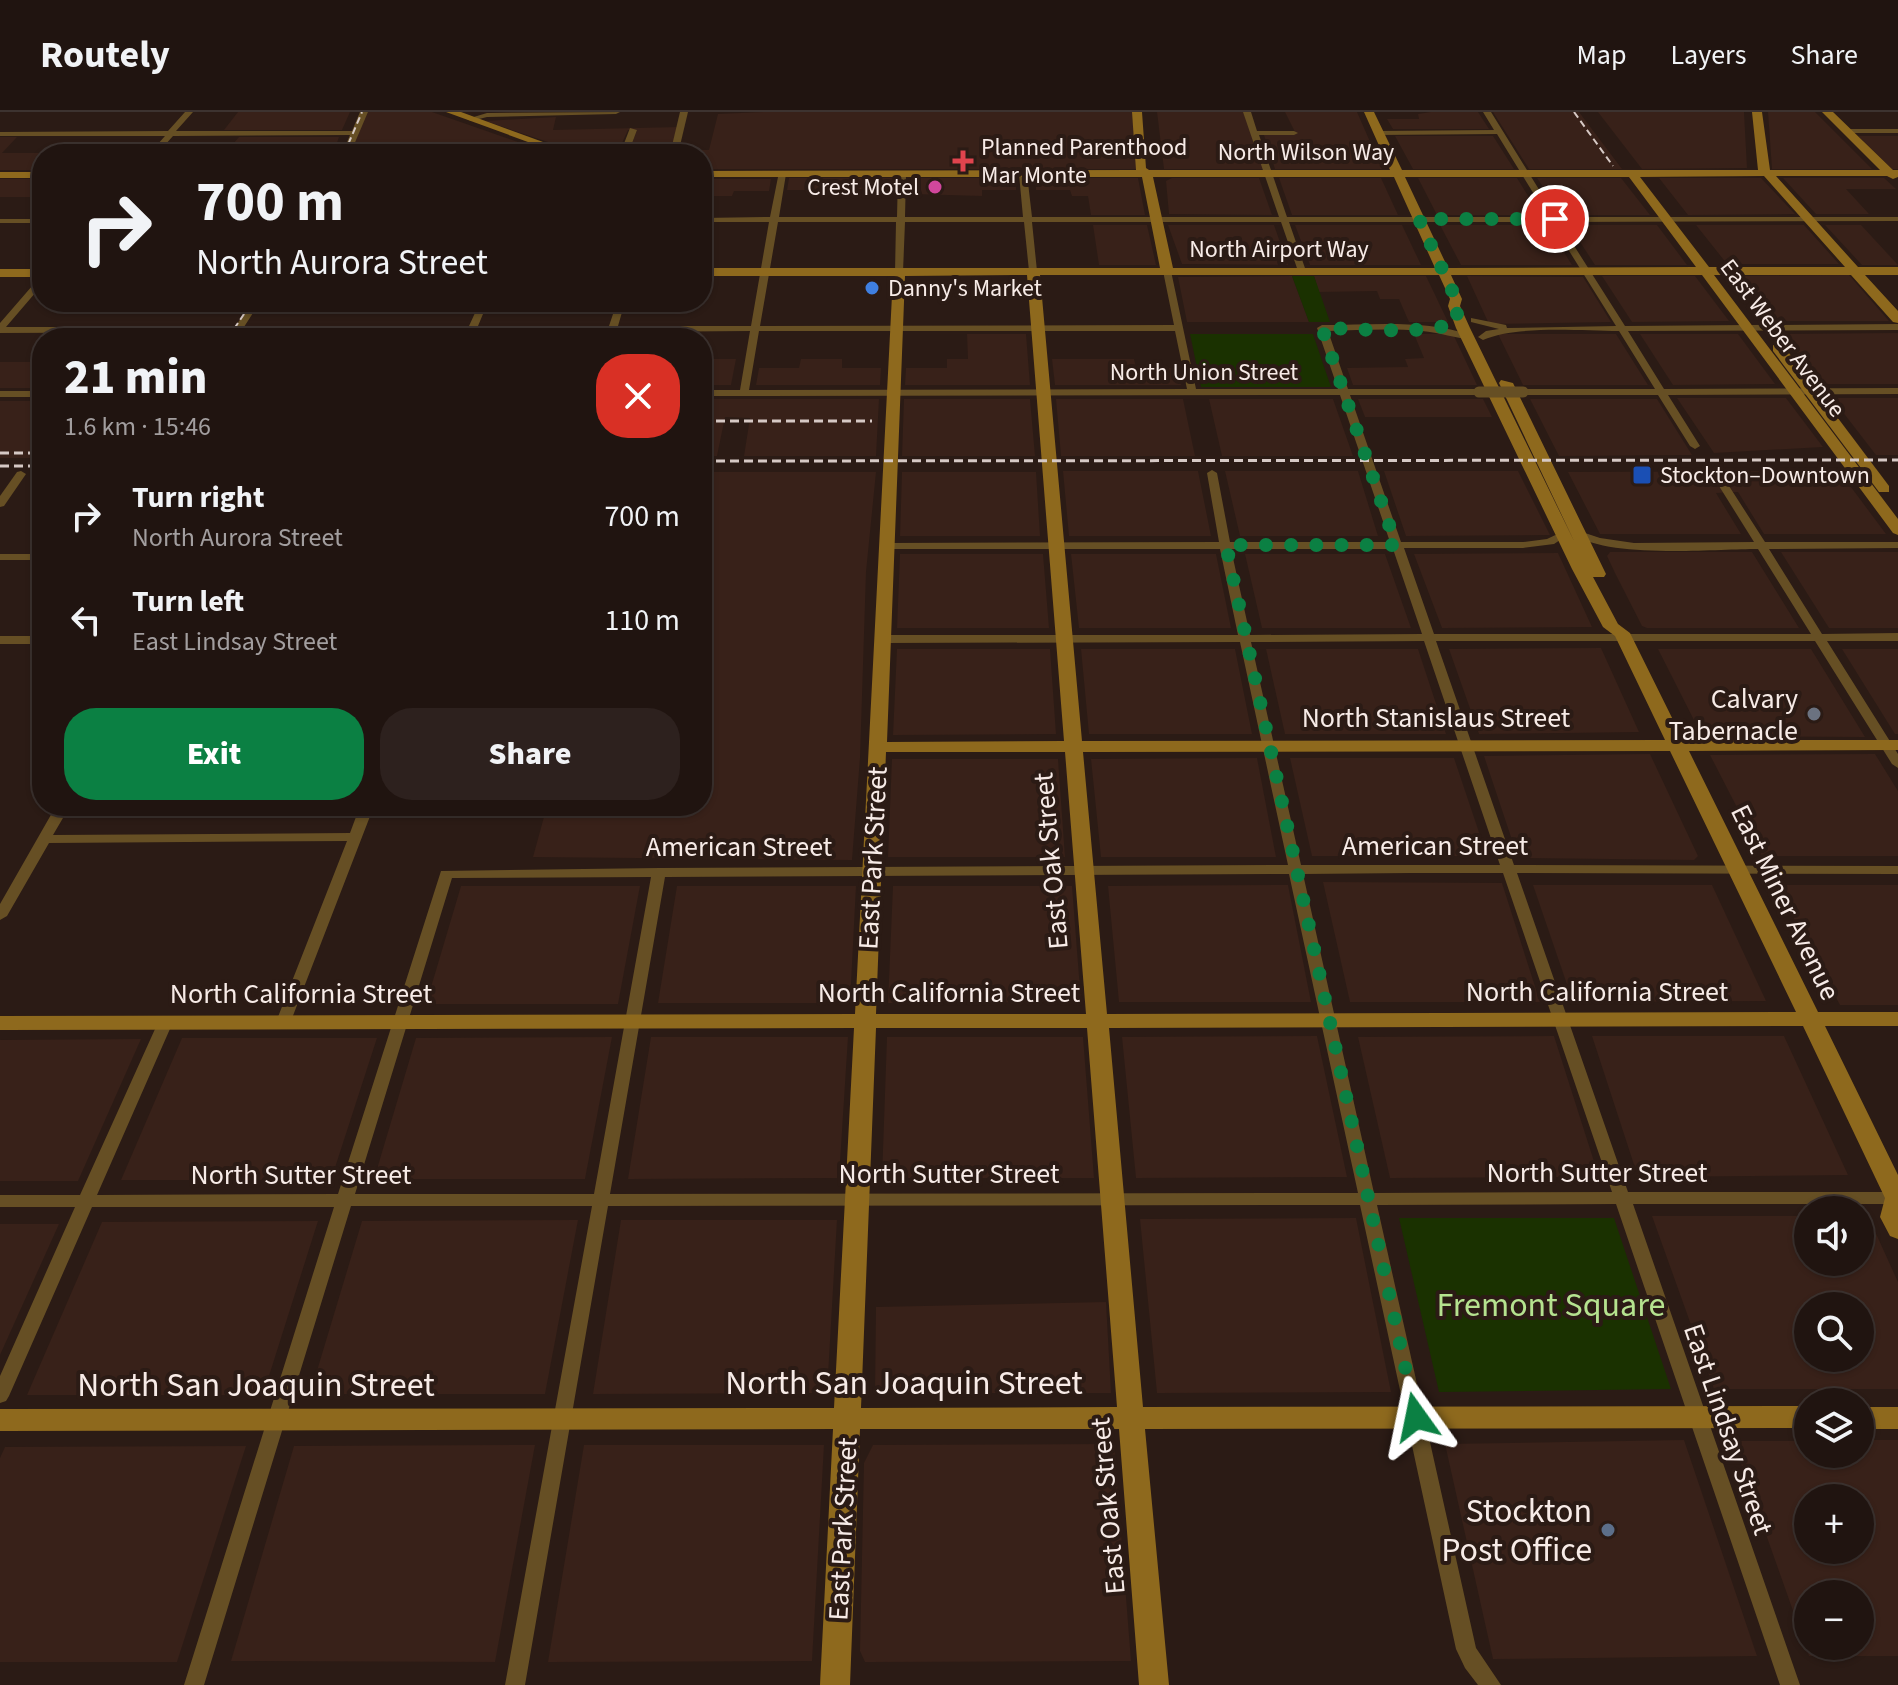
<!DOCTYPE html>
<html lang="en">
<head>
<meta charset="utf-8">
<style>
	body { margin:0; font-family:"Source Sans 3",sans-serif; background:#2d211e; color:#f1f3f6; height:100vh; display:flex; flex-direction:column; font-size:30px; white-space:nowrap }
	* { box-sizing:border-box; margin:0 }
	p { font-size:26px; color:#a29e9f }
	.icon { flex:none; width:44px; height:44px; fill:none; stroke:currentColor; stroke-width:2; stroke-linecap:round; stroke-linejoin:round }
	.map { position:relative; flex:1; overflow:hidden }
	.panel { position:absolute; left:32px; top:216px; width:680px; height:488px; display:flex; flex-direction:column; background:#201410; border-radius:32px; box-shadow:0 2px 6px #0004,0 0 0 2px #3d3330 }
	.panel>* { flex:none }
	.hud { position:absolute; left:32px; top:32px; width:680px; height:168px; border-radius:32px; box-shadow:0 2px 6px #0004,0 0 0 2px #3d3330; background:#201410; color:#f1f3f6; overflow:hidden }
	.buttons { position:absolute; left:1794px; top:1084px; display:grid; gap:16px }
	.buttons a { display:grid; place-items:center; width:80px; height:80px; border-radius:50%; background:#201410; box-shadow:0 2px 6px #0004,0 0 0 2px #3d3330; font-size:40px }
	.pin { position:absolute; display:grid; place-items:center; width:68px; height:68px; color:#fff; margin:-34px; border:4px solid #fff; border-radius:50%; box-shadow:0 2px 8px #0007 }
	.me { position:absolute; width:88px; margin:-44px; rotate:348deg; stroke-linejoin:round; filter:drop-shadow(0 0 6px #0008) }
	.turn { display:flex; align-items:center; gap:28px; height:168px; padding:0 32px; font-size:36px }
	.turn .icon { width:104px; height:104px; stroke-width:2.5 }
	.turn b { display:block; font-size:56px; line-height:68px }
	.round { display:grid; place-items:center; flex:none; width:84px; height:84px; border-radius:32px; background:#2d211e }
	.summary { display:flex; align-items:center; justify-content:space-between; height:136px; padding:0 32px }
	h1 { font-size:48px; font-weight:800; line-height:60px }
	.primary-button { display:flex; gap:16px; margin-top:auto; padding:16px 32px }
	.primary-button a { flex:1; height:92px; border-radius:32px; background:#0b8043; color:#fff; font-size:32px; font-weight:800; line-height:92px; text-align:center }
	.primary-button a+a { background:#2d211e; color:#f1f3f6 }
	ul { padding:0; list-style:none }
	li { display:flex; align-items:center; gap:24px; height:104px; padding:0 32px }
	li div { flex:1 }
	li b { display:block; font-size:30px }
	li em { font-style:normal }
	header { display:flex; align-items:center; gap:48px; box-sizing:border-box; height:112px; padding:0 40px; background:#201410; border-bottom:2px solid #3d3330 }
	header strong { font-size:38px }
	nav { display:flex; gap:44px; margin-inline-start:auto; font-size:28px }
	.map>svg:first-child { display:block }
</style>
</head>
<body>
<header>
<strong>Routely</strong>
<nav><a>Map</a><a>Layers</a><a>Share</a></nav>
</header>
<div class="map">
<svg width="1898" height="1573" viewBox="0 0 1898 1573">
	<rect width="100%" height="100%" fill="#2b1b15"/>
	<g fill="#382119" fill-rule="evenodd">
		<path d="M238,0H350L342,18H224Z"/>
		<path d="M368,0H432L552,42H348Z"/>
		<path d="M763,0H1132L1137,57H702V42L676,41V38H709L718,2Z"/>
		<path d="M1157,0H1249L1266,57H1164Z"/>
		<path d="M1285,0H1357L1382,57H1275L1263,20H1295Z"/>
		<path d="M1431,0H1478L1489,17H1393L1387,7H1419L1418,2Z"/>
		<path d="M1493,0H1579L1622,57H1529Z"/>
		<path d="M1598,0H1744L1747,56L1642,57Z"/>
		<path d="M1768,0H1815L1872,57H1772Z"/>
		<path d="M556,5L553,18L679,15L669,42H628L637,18H628L617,42H584L485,9Z"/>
		<path d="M1395,24H1493L1514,57H1413Z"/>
		<path d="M1858,24H1898V57H1892Z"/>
		<path d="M0,25H17L2,41H143L42,42V58H0Z"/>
		<path d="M239,25H339L333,42H159L226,40Z"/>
		<path d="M789,66H892L893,77H858L857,83L821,84V78H787Z"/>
		<path d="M914,66H1016V78H982V84L913,82Z"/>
		<path d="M1036,66H1138L1145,103H1091L1088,84H1072L1070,78H1036Z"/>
		<path d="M1172,66H1259L1272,103L1169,102L1166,69Z"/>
		<path d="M1279,66H1381L1398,103H1292Z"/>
		<path d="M1418,66H1517L1540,103H1437Z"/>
		<path d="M1537,66H1621L1650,103H1562Z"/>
		<path d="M1659,66H1761L1795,102L1688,103Z"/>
		<path d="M1783,66H1884L1896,77H1846L1869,102H1816Z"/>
		<rect x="0" y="67" width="42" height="18"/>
		<path d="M702,67H771L769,79H734L732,84H702Z"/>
		<path d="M1093,113H1147L1156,153H1099Z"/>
		<path d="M1168,113H1274L1288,153L1182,152Z"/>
		<path d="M1295,113H1402L1421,153H1310Z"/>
		<path d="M1440,113H1547L1572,153H1461Z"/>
		<path d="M1569,113H1657L1687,153H1595Z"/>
		<path d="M1696,113H1804L1839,152H1727Z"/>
		<path d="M1825,113H1861L1898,153H1862Z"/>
		<path d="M1849,163L1889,209H1772L1736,164Z"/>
		<path d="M1292,164L1309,210H1187L1178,165Z"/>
		<path d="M1426,164L1448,210H1409L1399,187H1380L1377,179L1319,180L1314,164Z"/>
		<path d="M1467,164L1583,165L1611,210L1489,212Z"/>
		<path d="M1602,164H1695L1729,209L1632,210Z"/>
		<path d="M1898,221V272H1821L1781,222Z"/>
		<path d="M967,222H1026L1030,273H905L906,256H947V247H968Z"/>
		<path d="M1414,222H1453L1477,273H1353L1347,256L1408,255L1405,247L1424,246Z"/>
		<path d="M1498,222H1616L1648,273H1523Z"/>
		<path d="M1640,222H1738L1775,272L1673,273Z"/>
		<path d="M702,247H736L731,273H702Z"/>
		<path d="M801,247H842V256H881L880,273H756L759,256H799Z"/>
		<path d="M1052,247H1134L1136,256H1177L1181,273H1055Z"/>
		<rect x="0" y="250" width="42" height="26"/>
		<path d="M1677,286H1786L1823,335L1714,341Z"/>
		<path d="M1832,286H1898V343H1876Z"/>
		<path d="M702,287H879L876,344H744L750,306L725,305L717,344H702Z"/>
		<path d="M904,287H1030L1035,344H902Z"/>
		<path d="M1056,287H1183L1195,344H1061Z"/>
		<path d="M1209,287H1333L1353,344H1222Z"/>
		<path d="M1358,287H1483L1492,305H1365Z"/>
		<path d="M1530,287H1657L1692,343L1559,344Z"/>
		<rect x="0" y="289" width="42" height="57"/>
		<path d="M1063,359H1198L1211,424H1069Z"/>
		<path d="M1225,359H1358L1378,424H1240Z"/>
		<path d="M1384,359H1518L1550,423L1406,424Z"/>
		<path d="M1839,359L1886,422H1764L1738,380L1716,381L1741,422H1600L1568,360Z"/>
		<path d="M702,360H876L866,460L860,646L852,748L533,745L547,694H702Z"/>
		<path d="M902,360H1036L1040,424H900Z"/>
		<path d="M1610,440H1752L1799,516H1647L1642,514L1615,461L1607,444Z"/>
		<path d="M1781,440H1898V516H1829Z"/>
		<path d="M1558,441L1592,515L1442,516L1414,442Z"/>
		<path d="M900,442H1043L1049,516H897Z"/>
		<path d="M1071,442H1216L1231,516H1079Z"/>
		<path d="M1245,442H1385L1411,516H1262Z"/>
		<path d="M1601,536L1639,620L1479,622L1449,537Z"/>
		<path d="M897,537H1050L1056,622L893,623Z"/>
		<path d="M1081,537H1235L1252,622H1089Z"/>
		<path d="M1266,537H1418L1446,622H1285Z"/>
		<path d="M1658,537H1811L1865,625L1705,624L1699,618Z"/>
		<path d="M1842,537H1898V622H1895Z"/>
		<path d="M1650,642L1698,744L1694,748L1522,746L1517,743L1484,644Z"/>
		<path d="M1875,642L1898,679V744H1762L1710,643Z"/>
		<path d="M1257,646L1276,745H1101L1091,647Z"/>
		<path d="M1290,646H1454L1487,744H1312Z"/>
		<path d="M892,647H1058L1065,745H888Z"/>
		<path d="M1323,770L1502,771L1540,890H1350Z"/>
		<path d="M1288,773L1311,890H1119L1108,774Z"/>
		<path d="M1533,773H1712L1766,889L1573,890Z"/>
		<path d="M1776,773H1898V893H1840Z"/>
		<path d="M461,774H640L618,892H426Z"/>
		<path d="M677,774H856L850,891H658Z"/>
		<path d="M893,774H1072L1081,890L888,891Z"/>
		<path d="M1317,924L1347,1065L1136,1066L1122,925Z"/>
		<path d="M1554,924L1599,1065L1390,1066L1358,925Z"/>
		<path d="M1592,924H1784L1848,1063L1638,1065Z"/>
		<path d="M612,925L585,1067H374L416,926Z"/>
		<path d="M651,925H848L839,1066L628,1067Z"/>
		<path d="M887,925H1083L1094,1066H882Z"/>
		<path d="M182,926H377L331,1068H121Z"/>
		<path d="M141,927L78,1069H0V928Z"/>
		<path d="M1652,1104H1808V1150H1860V1104H1868L1898,1170V1277H1714ZM1860,1194V1246H1808V1194Z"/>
		<path d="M1356,1106L1391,1280L1157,1281L1140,1107Z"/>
		<path d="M578,1108L545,1282H310L362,1109Z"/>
		<path d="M621,1108H837L827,1281L593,1282Z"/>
		<path d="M318,1109L263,1283H27L102,1110Z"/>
		<path d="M0,1112H59L0,1243Z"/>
		<path d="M1106,1190L1111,1281H875L876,1195Z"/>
		<path d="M1684,1328L1757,1544L1493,1547L1445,1332Z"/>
		<path d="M1860,1328H1898V1544H1809L1733,1329H1808V1342H1860ZM1860,1386V1438H1808V1386ZM1860,1482V1534H1808V1482Z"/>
		<path d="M1114,1332L1131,1549L865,1550L860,1539L864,1351L873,1333Z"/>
		<path d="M535,1333L495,1550L231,1549L294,1334Z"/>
		<path d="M584,1333H824L812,1549L548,1550Z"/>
		<path d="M246,1334L177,1550H0V1346L5,1335Z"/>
	</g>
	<g fill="#1a3100">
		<path d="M1292,164H1314L1330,210H1309Z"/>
		<path d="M1190,222H1313L1331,275H1201Z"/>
		<path d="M1399,1106H1614L1671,1277L1439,1280Z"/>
	</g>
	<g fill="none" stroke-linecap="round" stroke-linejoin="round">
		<g fill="#664f24" fill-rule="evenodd">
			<path d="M185,0H193L176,19H352L360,0H368L350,42H342L350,23L173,24L157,42H149L165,24H0V20L168,19Z"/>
			<path d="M620,0L616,2L487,5L471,9L467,7L487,1Z"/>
			<path d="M680,0H688L678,42H670Z"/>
			<path d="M1243,0H1251L1257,19H1294L1298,21L1294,23H1259L1287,105H1548L1497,22L1378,23L1374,21L1378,19L1494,18L1483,0H1491L1556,105H1898V109L1559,110L1625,214L1898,212V218L1628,219L1664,277L1898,276V282L1668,283L1700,334L1695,337L1690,334L1658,283H1523L1518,280L1523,277H1655L1619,219C1580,219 1517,213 1483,228L1478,225L1486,219L1499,217L1471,210V206L1506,213L1507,216L1616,214L1551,110H1289L1306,159L1302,162L1298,159L1281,110H1032L1037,159L1033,162L1029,159L1024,110H905L903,160L899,163L895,160L896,110H778L760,214L1174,213L1163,159L1167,156L1171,159L1196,277H1338L1317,216L1322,213C1371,213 1424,207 1471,223V227C1458,227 1438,220 1422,219C1391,216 1359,218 1328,219L1348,277H1479L1484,280L1479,283H1350L1401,430H1523L1547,427L1564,419L1569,422L1554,432L1523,436H1404L1434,522H1811L1758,437C1714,437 1607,447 1574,422L1579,419L1600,426L1634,431L1754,430L1719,374L1724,371L1729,374L1765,430H1898V436L1769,437L1822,522L1898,521V529H1827L1898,642V656L1892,652L1815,529H1436L1514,753L1898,754V762L1517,761L1628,1080H1898V1092H1633L1800,1573H1780L1616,1092L1377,1093L1476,1536L1501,1573H1478L1465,1556L1456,1537L1360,1093L608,1094L525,1573H505L592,1094H351L204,1573H184L334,1095H92L9,1284L6,1289L0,1291V1264L75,1095H0V1083H80L160,906H170L173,910L97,1083L338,1082L441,759L659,756L1288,753L1240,530L883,531L877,527L883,523H1238L1220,437H887L881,434L887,431L1219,430L1207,361L1212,358L1217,361L1230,430H1390L1340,283L702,284V278H740L750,219L617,220L615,226H605L607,220H475L470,225L467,224L466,220H241L235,225L232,224L231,220L0,221V211L39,166L42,165V173L6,215H235L252,190H260L244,215L469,214L480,190H488L478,214H609L617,190H625L618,214H751L769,110H702V106L770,105L779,60L786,62L779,105H897L898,62L902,60L906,62L905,105H1023L1019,62L1023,60L1027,62L1032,105H1279ZM759,219H1175L1187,277L749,278ZM1231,437H1393L1422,522L1250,523ZM1424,529L1500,753H1301L1251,530ZM1411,761H1503L1612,1080L1374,1081L1303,762ZM1289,762L1358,1081L610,1082L665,765ZM651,765L594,1082H355L452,766Z"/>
			<path d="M630,16L637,18L628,42H620Z"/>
			<rect x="1844" y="17" width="54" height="4"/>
			<rect x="0" y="107" width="42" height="4"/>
			<rect x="0" y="279" width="42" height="6"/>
			<path d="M21,359L26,362L4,394L0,395V384L17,360Z"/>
			<rect x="0" y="442" width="42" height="6"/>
			<rect x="0" y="524" width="42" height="8"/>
			<path d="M56,694H70L53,723L350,721L360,694H374L289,914H279L276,910L347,729L49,731L7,804L0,808V792Z"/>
		</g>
		<g fill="#8e691d" fill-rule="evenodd">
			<path d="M446,0H461L576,42H561Z"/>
			<path d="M1132,0H1142L1146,56L1149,58H1390L1364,0H1374L1402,58H1758L1752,0H1762L1770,58H1880L1822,0H1833L1893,58H1898V65L1893,67L1887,64H1776L1858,155H1898V163H1865L1898,199V211L1893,210L1851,163H1714L1898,407V423L1893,421L1702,163H1451L1462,187L1460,194L1470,216L1575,431L1499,271L1501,268L1513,271L1606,462L1604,465H1593L1618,512L1630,521L1683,628H1898V638L1689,639L1818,900H1898V914H1825L1898,1063V1127L1890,1124L1880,1105L1885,1086L1803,914L1109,916L1143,1295L1808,1294V1316L1145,1317L1169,1573H1139L1119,1317H860L850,1573H820L833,1317L0,1319V1297L834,1296L854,916L0,918V904L855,902L893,164H702V156H1160L1142,65H702V59L1136,58ZM1764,64L1845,155H1709L1640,65ZM1153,65H1394L1435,156H1173ZM1405,65H1629L1696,155L1448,156ZM1027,163L1064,629L887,630L905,164ZM1040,163H1439L1450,187L1448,194L1456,216L1572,457L1603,515L1615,524L1665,628L1082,629ZM1670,639L1796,900L1107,902L1083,640ZM886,640H1065L1086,902H876ZM876,916H1087L1117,1295L861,1296Z"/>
			<rect x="0" y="60" width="42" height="6"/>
			<rect x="0" y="157" width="42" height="8"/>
			<path d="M1773,233H1783L1889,374V380H1879L1773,239Z"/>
			<rect x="1860" y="1295" width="38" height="22"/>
		</g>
		<g stroke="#d6c9c5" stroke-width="2" stroke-dasharray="7 4" stroke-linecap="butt">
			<path d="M1574,0L1613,54"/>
			<path d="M344,42L362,0"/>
			<path d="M228,226L252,190"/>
		</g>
		<g stroke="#d6c9c5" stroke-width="3" stroke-dasharray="9 5" stroke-linecap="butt">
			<path d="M702,309H872"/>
			<path d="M0,341H42"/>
			<path d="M702,349L1898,348"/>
			<path d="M0,354H42"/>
		</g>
		<path stroke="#664f24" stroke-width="11" d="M1479,280H1523"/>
	</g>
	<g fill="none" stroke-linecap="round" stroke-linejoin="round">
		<path stroke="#0b8043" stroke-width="14" stroke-dasharray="0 25.2" d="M1416,1305L1226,433H1396L1322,216C1349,216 1443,225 1459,207L1454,194L1456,187L1419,107H1555"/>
	</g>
	<path fill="#e0444e" stroke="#2b1b15" stroke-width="3" d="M959 37h8v8h8v8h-8v8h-8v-8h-8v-8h8z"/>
	<circle fill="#d1479c" stroke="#2b1b15" stroke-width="3" cx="935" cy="75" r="8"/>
	<circle fill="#3f7fe0" stroke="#2b1b15" stroke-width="3" cx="872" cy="176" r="8"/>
	<rect fill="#1a4fb4" stroke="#2b1b15" stroke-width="3" x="1632" y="353" width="20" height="20" rx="4"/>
	<circle fill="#6b7280" stroke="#2b1b15" stroke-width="3" cx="1814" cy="602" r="8"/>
	<circle fill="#5c6f8a" stroke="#2b1b15" stroke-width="3" cx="1608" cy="1418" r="8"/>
	<g text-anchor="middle" stroke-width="8" stroke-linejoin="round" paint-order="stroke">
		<g font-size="24" fill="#f7ebe7" stroke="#2b1b15" text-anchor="start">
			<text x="981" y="43">Planned Parenthood<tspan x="981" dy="28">Mar Monte</tspan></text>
			<text x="919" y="83" text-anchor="end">Crest Motel</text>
			<text x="888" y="184">Danny's Market</text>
			<text x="1660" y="371">Stockton–Downtown</text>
		</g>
		<g font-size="24" fill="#f7ebe7" stroke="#2b1b15">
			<text x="1306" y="48">North Wilson Way</text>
			<text x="1279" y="145">North Airport Way</text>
			<text transform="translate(1783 226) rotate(53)" y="8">East Weber Avenue</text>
			<text x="1204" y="268">North Union Street</text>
		</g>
		<g font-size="28" fill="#f7ebe7" stroke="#2b1b15" text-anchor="end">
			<text x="1798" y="596">Calvary<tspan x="1798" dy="32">Tabernacle</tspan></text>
		</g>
		<g font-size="28" fill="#f7ebe7" stroke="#2b1b15">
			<text x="1436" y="615">North Stanislaus Street</text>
			<text x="1435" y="743">American Street</text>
			<text x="739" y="744">American Street</text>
			<text transform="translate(872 746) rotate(-87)" y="10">East Park Street</text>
			<text transform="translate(1050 749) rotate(-95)" y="10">East Oak Street</text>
			<text transform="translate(1786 790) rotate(64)" y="10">East Miner Avenue</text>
			<text x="1597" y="889">North California Street</text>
			<text x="949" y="890">North California Street</text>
			<text x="301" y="891">North California Street</text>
			<text x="1597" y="1070">North Sutter Street</text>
			<text x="949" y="1071">North Sutter Street</text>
			<text x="301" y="1072">North Sutter Street</text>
			<text transform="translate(1729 1317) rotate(71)" y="10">East Lindsay Street</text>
			<text transform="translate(1107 1394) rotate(-95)" y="10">East Oak Street</text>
			<text transform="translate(842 1417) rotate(-87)" y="10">East Park Street</text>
		</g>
		<g font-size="34" fill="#b5e28f" stroke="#2b1b15">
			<text x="1551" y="1204">Fremont Square</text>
		</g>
		<g font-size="34" fill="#f7ebe7" stroke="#2b1b15">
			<text x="904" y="1282">North San Joaquin Street</text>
			<text x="256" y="1284">North San Joaquin Street</text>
		</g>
		<g font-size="34" fill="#f7ebe7" stroke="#2b1b15" text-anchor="end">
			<text x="1592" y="1410">Stockton<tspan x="1592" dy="39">Post Office</tspan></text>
		</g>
	</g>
</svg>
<div class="buttons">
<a><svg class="icon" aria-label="sound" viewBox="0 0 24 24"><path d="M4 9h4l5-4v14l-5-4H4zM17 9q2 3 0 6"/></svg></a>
<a><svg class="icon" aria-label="search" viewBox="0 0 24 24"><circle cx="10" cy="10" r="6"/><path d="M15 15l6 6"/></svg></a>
<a><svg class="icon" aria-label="layers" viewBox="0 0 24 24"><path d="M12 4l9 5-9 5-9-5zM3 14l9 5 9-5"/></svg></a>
<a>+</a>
<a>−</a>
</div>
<div class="pin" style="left:1555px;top:107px;background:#d93025"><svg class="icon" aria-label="arrive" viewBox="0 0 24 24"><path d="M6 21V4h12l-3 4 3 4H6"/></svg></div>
<svg class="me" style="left:1416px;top:1305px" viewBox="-20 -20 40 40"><path d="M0-17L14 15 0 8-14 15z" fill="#0b8043" stroke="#fff" stroke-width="4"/></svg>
<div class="hud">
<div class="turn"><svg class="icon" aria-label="right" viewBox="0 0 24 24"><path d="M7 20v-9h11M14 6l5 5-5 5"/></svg><div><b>700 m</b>North Aurora Street</div></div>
</div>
<section class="panel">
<div class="summary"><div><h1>21 min</h1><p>1.6 km · 15:46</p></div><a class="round" style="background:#d93025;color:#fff"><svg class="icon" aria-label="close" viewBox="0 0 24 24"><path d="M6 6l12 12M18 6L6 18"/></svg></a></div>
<ul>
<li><svg class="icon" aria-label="right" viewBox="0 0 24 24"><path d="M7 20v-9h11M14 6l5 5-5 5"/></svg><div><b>Turn right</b><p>North Aurora Street</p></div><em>700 m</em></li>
<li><svg class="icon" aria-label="left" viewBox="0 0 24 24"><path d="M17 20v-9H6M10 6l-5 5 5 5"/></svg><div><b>Turn left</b><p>East Lindsay Street</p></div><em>110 m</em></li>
</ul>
<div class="primary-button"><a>Exit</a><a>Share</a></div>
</section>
</div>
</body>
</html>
